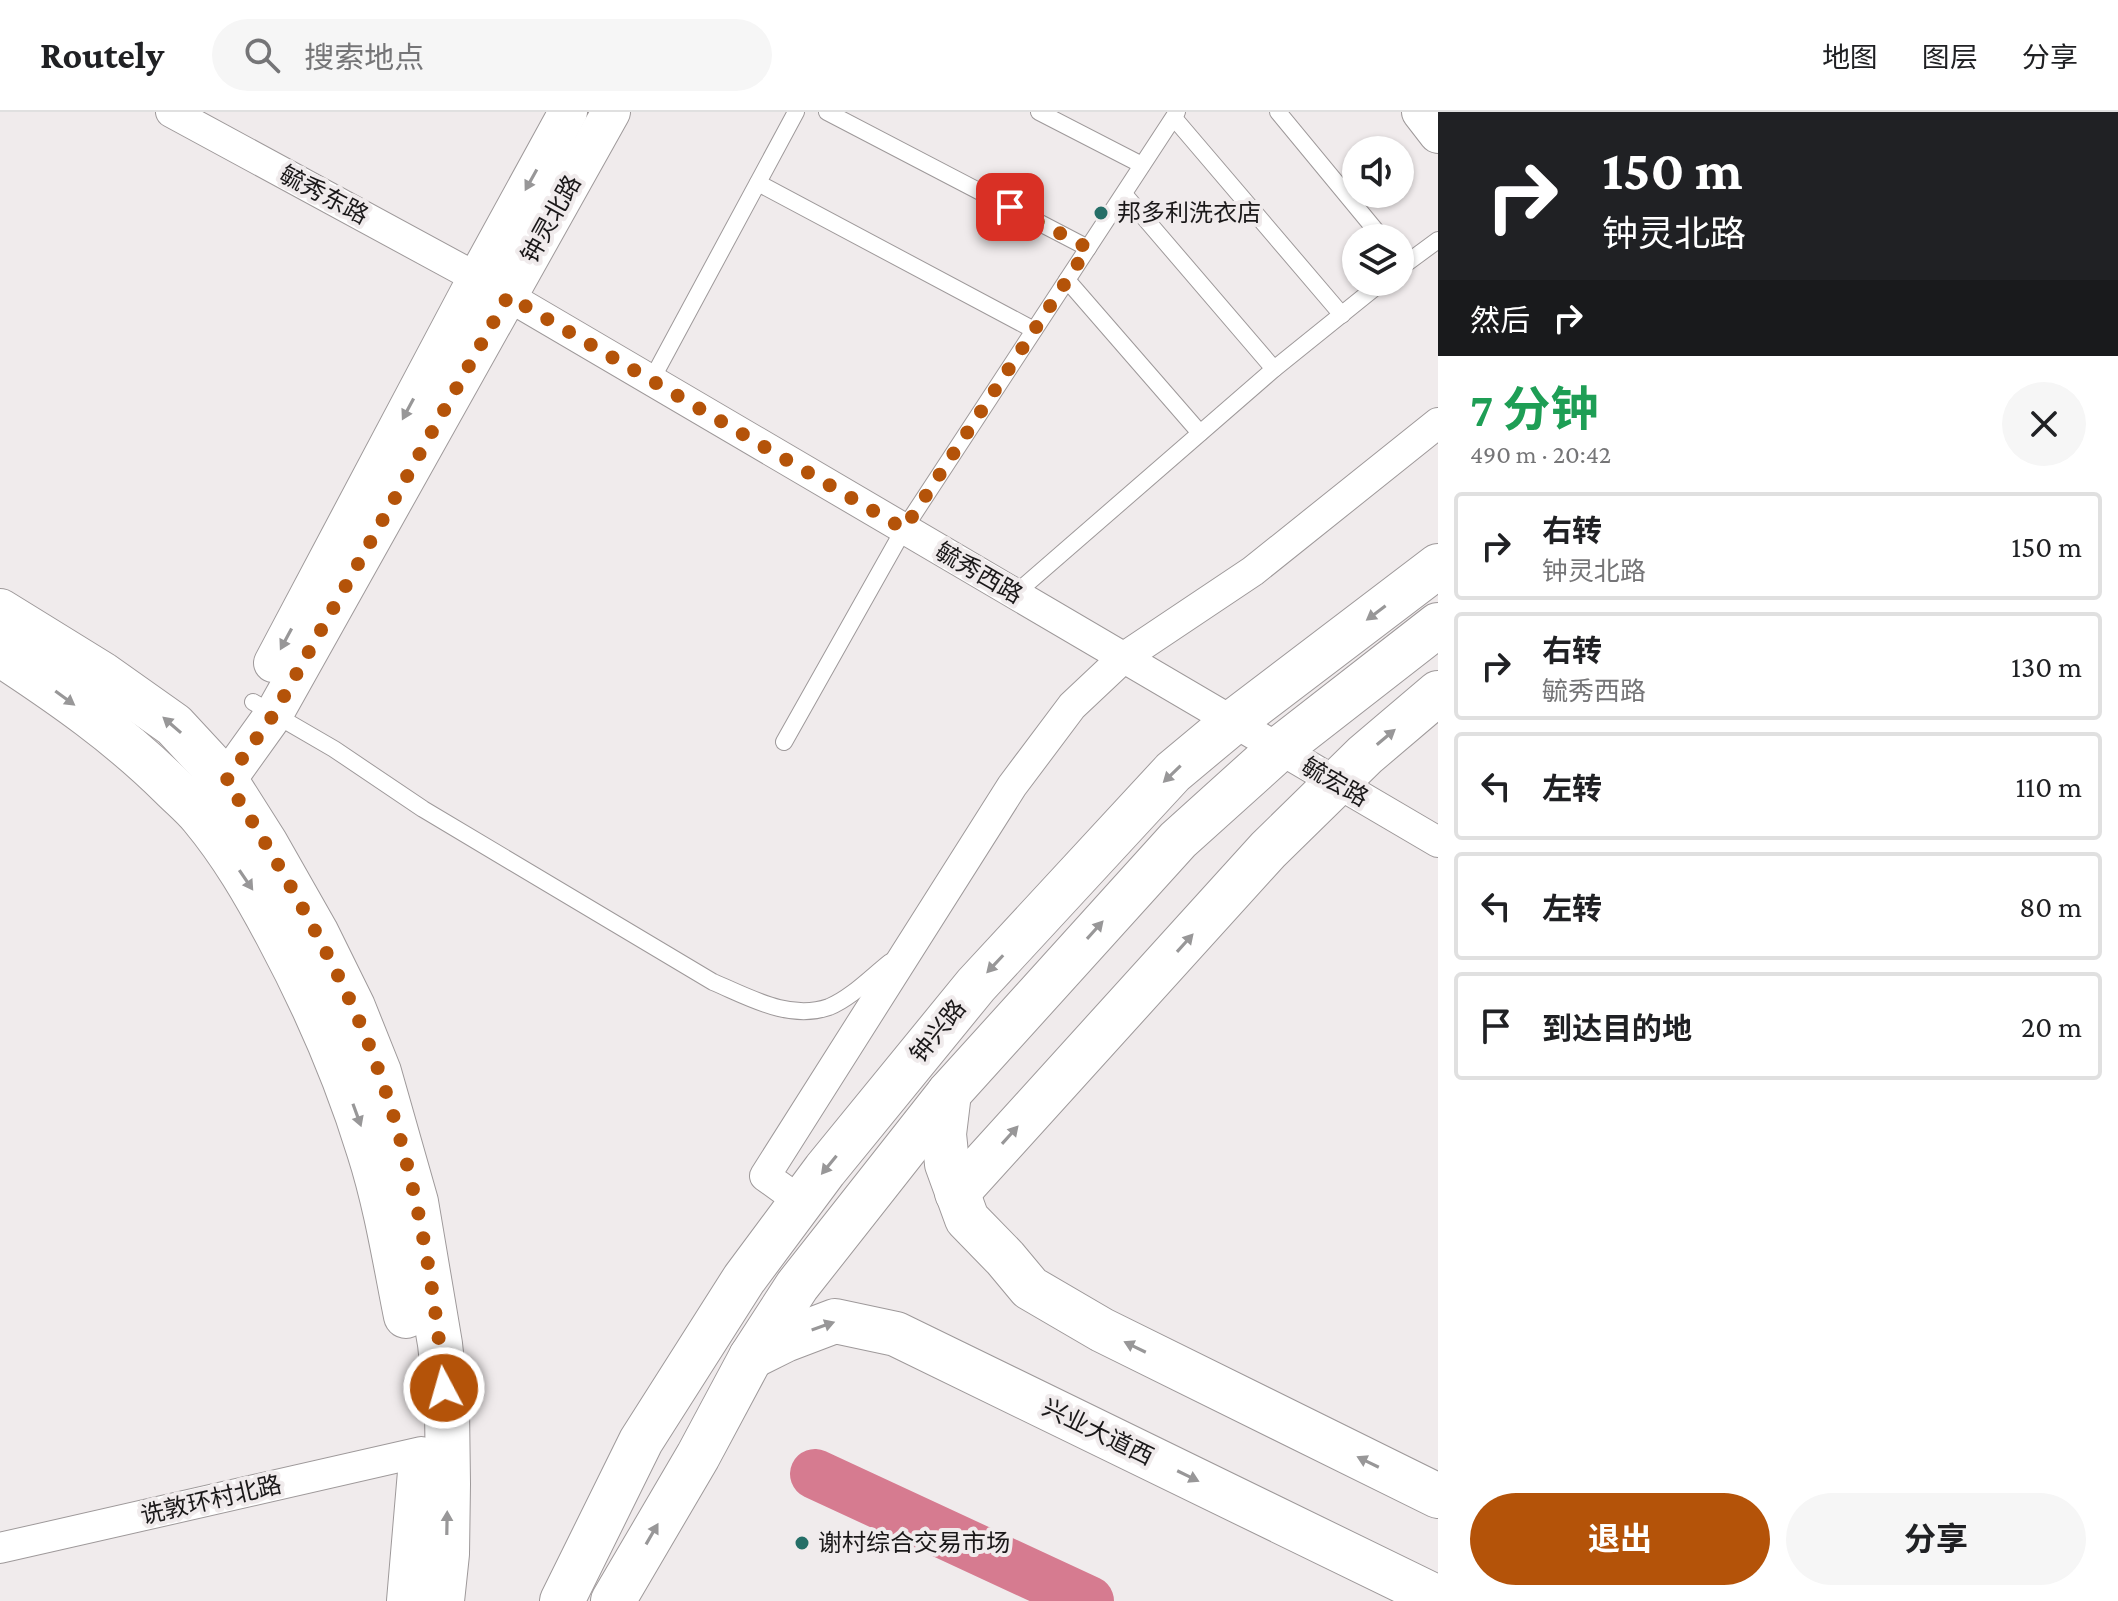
<!DOCTYPE html>
<html lang="zh">
<head>
<meta charset="utf-8">
<style>
	body { margin:0; font-family:"Crimson Pro","Noto Sans SC",serif; background:#f6f6f6; color:#202124; height:100vh; display:flex; flex-direction:column; font-size:30px; white-space:nowrap }
	* { box-sizing:border-box; margin:0 }
	p { font-size:26px; color:#757577 }
	.icon { flex:none; width:44px; height:44px; fill:none; stroke:currentColor; stroke-width:2; stroke-linecap:round; stroke-linejoin:round }
	.map { position:relative; flex:1; overflow:hidden }
	.panel { display:flex; flex-direction:column; background:#fff; width:680px }
	.panel>* { flex:none }
	.guide { background:#202124; color:#fff; overflow:hidden }
	.tools { position:absolute; left:1342px; top:24px; display:grid; gap:16px }
	.tools a { display:grid; place-items:center; width:72px; height:72px; border-radius:50%; background:#fff; box-shadow:0 2px 6px #0004; font-size:40px }
	.pin { position:absolute; display:grid; place-items:center; width:68px; height:68px; color:#fff; margin:-34px; border-radius:16px; box-shadow:0 4px 12px #0006 }
	.me { position:absolute; width:88px; margin:-44px; rotate:354deg; stroke-linejoin:round; filter:drop-shadow(0 0 6px #0008) }
	.turn { display:flex; align-items:center; gap:28px; height:168px; padding:0 32px; font-size:36px }
	.turn .icon { width:104px; height:104px; stroke-width:2.5 }
	.turn b { display:block; font-size:56px; line-height:68px }
	.then { display:flex; align-items:center; height:76px; padding:0 32px; background:#0003; gap:16px; font-size:30px }
	.round { display:grid; place-items:center; flex:none; width:84px; height:84px; border-radius:42px; background:#f6f6f6 }
	.summary { display:flex; align-items:center; justify-content:space-between; height:136px; padding:0 32px }
	h1 { font-size:48px; font-weight:700; line-height:60px; color:#1e9e55 }
	.primary-button { display:flex; gap:16px; margin-top:auto; padding:16px 32px }
	.primary-button a { flex:1; height:92px; border-radius:48px; background:#b45309; color:#fff; font-size:32px; font-weight:700; line-height:92px; text-align:center }
	.primary-button a+a { background:#f6f6f6; color:#202124 }
	ul { padding:0; list-style:none }
	li { display:flex; align-items:center; gap:24px; height:108px; margin:0 16px 12px; padding:0 16px; border:4px solid #e0e0e0; border-radius:8px }
	li div { flex:1 }
	li b { display:block; font-size:30px }
	li em { font-style:normal }
	header { display:flex; align-items:center; gap:48px; box-sizing:border-box; height:112px; padding:0 40px; background:#fff; border-bottom:2px solid #e0e0e0 }
	header strong { font-size:38px }
	nav { display:flex; gap:44px; margin-inline-start:auto; font-size:28px }
	.search { width:560px; height:72px; background:#f6f6f6; display:flex; align-items:center; gap:20px; box-sizing:border-box; padding:0 28px; border-radius:44px; color:#757577; font-size:30px }
	main { display:flex; flex:1; min-height:0 }
	.map>svg:first-child { display:block }
</style>
</head>
<body>
<header>
<strong>Routely</strong>
<div class="search"><svg class="icon" aria-label="search" viewBox="0 0 24 24"><circle cx="10" cy="10" r="6"/><path d="M15 15l6 6"/></svg>搜索地点</div>
<nav><a>地图</a><a>图层</a><a>分享</a></nav>
</header>
<main>
<div class="map">
<svg width="1438" height="1489" viewBox="0 0 1438 1489">
	<rect width="100%" height="100%" fill="#f0ebec"/>
	<g fill="none" stroke-linecap="round" stroke-linejoin="round">
		<path stroke="#d67b90" stroke-width="50" d="M815,1362L1089,1489"/>
		<defs>
			<g id="service">
				<path d="M827,0L1088,136"/>
				<path d="M1039,0L1142,53"/>
				<path d="M1278,0L1382,126"/>
				<path d="M1174,6L1342,203"/>
				<path d="M758,71L1034,218"/>
				<path d="M1124,82L1274,257"/>
				<path d="M1400,156L1438,128"/>
				<path d="M1067,168L1200,321"/>
				<path d="M651,269L796,0"/>
				<path d="M1015,482L1274,257L1382,170"/>
				<path d="M253,590L334,637L423,697L713,870C749,885 789,909 829,895C851,886 871,865 890,850"/>
				<path d="M784,630L904,417L1177,0"/>
			</g>
			<g id="minor">
				<path d="M171,0L477,166L1438,730"/>
				<path d="M801,1090L765,1064L1012,674L1072,594L1123,546L1253,459L1438,311"/>
				<path d="M0,1436L421,1340"/>
			</g>
			<g id="tertiary">
				<path d="M1421,0L1438,22"/>
				<path d="M273,551L477,166L568,0"/>
				<path d="M226,669L274,602L611,0"/>
			</g>
			<g id="secondary">
				<path d="M0,499L102,562L174,613L226,669L266,732L316,820L353,895L379,960L416,1090L440,1232L447,1297L448,1372L447,1442L442,1489"/>
				<path d="M0,542C61,582 120,623 172,675C182,685 193,694 202,705C232,741 255,781 277,822C314,891 346,964 369,1039C386,1092 395,1149 406,1204"/>
				<path d="M949,981L944,1022L947,1052L967,1107L1005,1146L1030,1176L1102,1218L1438,1384"/>
				<path d="M957,1081L1268,738L1365,643L1438,581"/>
				<path d="M751,1245L785,1228L835,1209L896,1222L1438,1486"/>
				<path d="M409,1489L421,1348"/>
				<path d="M562,1489L641,1329L744,1167L825,1058L976,873L1173,660L1233,610L1438,454"/>
				<path d="M613,1489L698,1344L751,1245L797,1174L949,981L1178,728L1279,637L1438,513"/>
			</g>
		</defs>
		<use href="#service" stroke="#9e999a" stroke-width="18"/>
		<use href="#minor" stroke="#9e999a" stroke-width="32"/>
		<use href="#tertiary" stroke="#9e999a" stroke-width="40"/>
		<use href="#secondary" stroke="#9e999a" stroke-width="46"/>
		<use href="#service" stroke="#fff" stroke-width="16"/>
		<use href="#minor" stroke="#fff" stroke-width="30"/>
		<use href="#tertiary" stroke="#fff" stroke-width="38"/>
		<use href="#secondary" stroke="#fff" stroke-width="44"/>
	</g>
	<defs><path id="oneway-solid" d="M-6-.8H1V-3.2L6.5 0L1 3.2V.8H-6Z" transform="scale(2)"/></defs>
	<g fill="#989798">
		<use href="#oneway-solid" transform="translate(531 68) rotate(119)"/>
		<use href="#oneway-solid" transform="translate(408 297) rotate(118)"/>
		<use href="#oneway-solid" transform="translate(1376 501) rotate(143)"/>
		<use href="#oneway-solid" transform="translate(286 527) rotate(118)"/>
		<use href="#oneway-solid" transform="translate(65 586) rotate(36)"/>
		<use href="#oneway-solid" transform="translate(172 613) rotate(-139)"/>
		<use href="#oneway-solid" transform="translate(1386 625) rotate(-40)"/>
		<use href="#oneway-solid" transform="translate(1172 662) rotate(136)"/>
		<use href="#oneway-solid" transform="translate(246 768) rotate(56)"/>
		<use href="#oneway-solid" transform="translate(1095 818) rotate(-48)"/>
		<use href="#oneway-solid" transform="translate(1185 831) rotate(-48)"/>
		<use href="#oneway-solid" transform="translate(995 852) rotate(133)"/>
		<use href="#oneway-solid" transform="translate(357 1003) rotate(70)"/>
		<use href="#oneway-solid" transform="translate(1010 1023) rotate(-48)"/>
		<use href="#oneway-solid" transform="translate(829 1053) rotate(129)"/>
		<use href="#oneway-solid" transform="translate(823 1214) rotate(-19)"/>
		<use href="#oneway-solid" transform="translate(1135 1235) rotate(-154)"/>
		<use href="#oneway-solid" transform="translate(1368 1350) rotate(-154)"/>
		<use href="#oneway-solid" transform="translate(1188 1364) rotate(26)"/>
		<use href="#oneway-solid" transform="translate(447 1411) rotate(-89)"/>
		<use href="#oneway-solid" transform="translate(652 1422) rotate(-60)"/>
	</g>
	<g fill="none" stroke-linecap="round" stroke-linejoin="round">
		<path stroke="#b45309" stroke-width="14" stroke-dasharray="0 25.2" d="M444,1276C434,1169 415,1061 379,960C358,899 327,840 296,784C274,745 251,706 226,669L274,602L508,184L904,417L1088,136L1010,95"/>
	</g>
	<g fill="#256e67" stroke="#f0ebec" stroke-width="3">
		<circle cx="1101" cy="101" r="8"/>
		<circle cx="802" cy="1431" r="8"/>
	</g>
	<g text-anchor="middle" stroke-width="8" stroke-linejoin="round" paint-order="stroke">
		<g font-size="24" fill="#1a1819" stroke="#f0ebec">
			<text transform="translate(324 83) rotate(28)" y="8">毓秀东路</text>
			<text transform="translate(551 107) rotate(-61)" y="8">钟灵北路</text>
			<text transform="translate(979 461) rotate(30)" y="8">毓秀西路</text>
			<text transform="translate(1335 670) rotate(30)" y="8">毓宏路</text>
			<text transform="translate(938 919) rotate(-51)" y="8">钟兴路</text>
			<text transform="translate(1098 1320) rotate(26)" y="8">兴业大道西</text>
			<text transform="translate(211 1388) rotate(-13)" y="8">诜敦环村北路</text>
		</g>
		<g font-size="24" fill="#1a1819" stroke="#f0ebec" text-anchor="start">
			<text x="1117" y="109">邦多利洗衣店</text>
			<text x="818" y="1439">谢村综合交易市场</text>
		</g>
	</g>
</svg>
<div class="tools">
<a><svg class="icon" aria-label="sound" viewBox="0 0 24 24"><path d="M4 9h4l5-4v14l-5-4H4zM17 9q2 3 0 6"/></svg></a>
<a><svg class="icon" aria-label="layers" viewBox="0 0 24 24"><path d="M12 4l9 5-9 5-9-5zM3 14l9 5 9-5"/></svg></a>
</div>
<div class="pin" style="left:1010px;top:95px;background:#d93025"><svg class="icon" aria-label="arrive" viewBox="0 0 24 24"><path d="M6 21V4h12l-3 4 3 4H6"/></svg></div>
<svg class="me" style="left:444px;top:1276px" viewBox="-20 -20 40 40"><circle r="17" fill="#b45309" stroke="#fff" stroke-width="3"/><path d="M0-11L8 9 0 5-8 9z" fill="#fff"/></svg>
</div>
<section class="panel">
<div class="guide">
<div class="turn"><svg class="icon" aria-label="right" viewBox="0 0 24 24"><path d="M7 20v-9h11M14 6l5 5-5 5"/></svg><div><b>150 m</b>钟灵北路</div></div>
<div class="then">然后<svg class="icon" aria-label="right" viewBox="0 0 24 24"><path d="M7 20v-9h11M14 6l5 5-5 5"/></svg></div>
</div>
<div class="summary"><div><h1>7 分钟</h1><p>490 m · 20:42</p></div><a class="round"><svg class="icon" aria-label="close" viewBox="0 0 24 24"><path d="M6 6l12 12M18 6L6 18"/></svg></a></div>
<ul>
<li><svg class="icon" aria-label="right" viewBox="0 0 24 24"><path d="M7 20v-9h11M14 6l5 5-5 5"/></svg><div><b>右转</b><p>钟灵北路</p></div><em>150 m</em></li>
<li><svg class="icon" aria-label="right" viewBox="0 0 24 24"><path d="M7 20v-9h11M14 6l5 5-5 5"/></svg><div><b>右转</b><p>毓秀西路</p></div><em>130 m</em></li>
<li><svg class="icon" aria-label="left" viewBox="0 0 24 24"><path d="M17 20v-9H6M10 6l-5 5 5 5"/></svg><div><b>左转</b></div><em>110 m</em></li>
<li><svg class="icon" aria-label="left" viewBox="0 0 24 24"><path d="M17 20v-9H6M10 6l-5 5 5 5"/></svg><div><b>左转</b></div><em>80 m</em></li>
<li><svg class="icon" aria-label="arrive" viewBox="0 0 24 24"><path d="M6 21V4h12l-3 4 3 4H6"/></svg><div><b>到达目的地</b></div><em>20 m</em></li>
</ul>
<div class="primary-button"><a>退出</a><a>分享</a></div>
</section>
</main>
</body>
</html>
